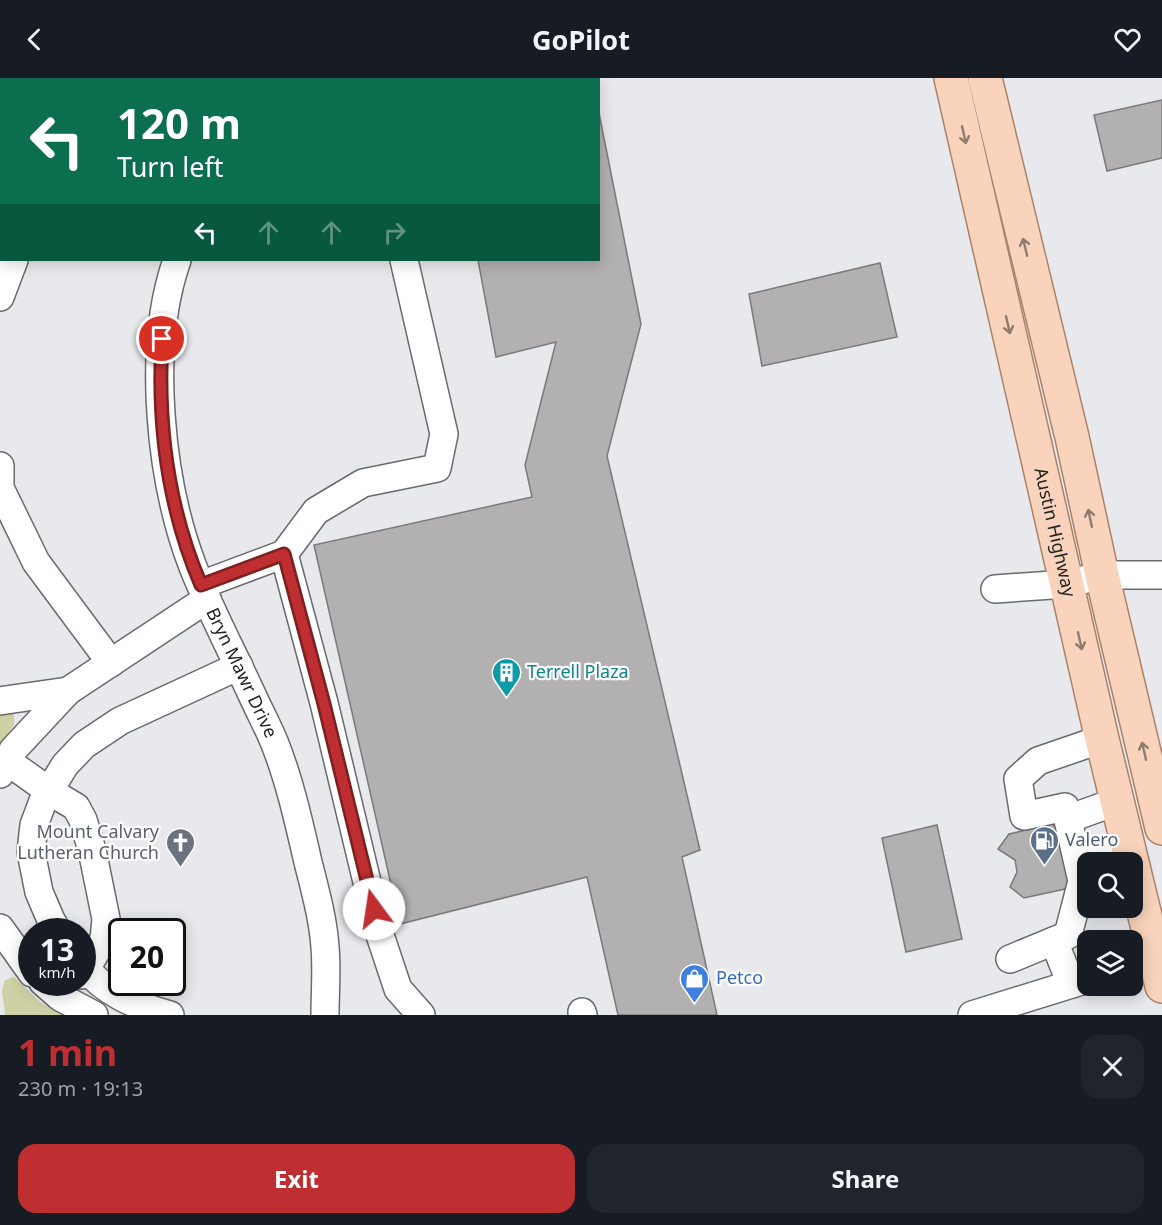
<!DOCTYPE html>
<html lang="en">
<head>
<meta charset="utf-8">
<style>
	body { margin:0; font-family:"Noto Sans",sans-serif; background:#20242c; color:#f1f3f6; height:100vh; display:flex; flex-direction:column; font-size:22px; white-space:nowrap }
	* { box-sizing:border-box; margin:0 }
	p { font-size:20px; color:#9ea1a6 }
	.icon { flex:none; width:33px; height:33px; fill:none; stroke:currentColor; stroke-width:2; stroke-linecap:round; stroke-linejoin:round }
	.map { position:relative; height:937px; overflow:hidden }
	.side { display:flex; flex-direction:column; background:#171b24; flex:1 }
	.side>* { flex:none }
	.banner { position:absolute; left:0px; top:0px; width:600px; height:183px; box-shadow:0 3px 15px #0003; background:#0b6e4f; color:#fff; overflow:hidden }
	.controls { position:absolute; left:1077px; top:774px; display:grid; gap:12px }
	.controls a { display:grid; place-items:center; width:66px; height:66px; border-radius:12px; background:#171b24; box-shadow:0 3px 15px #0003; font-size:30px }
	.speed { position:absolute; left:18px; top:840px; display:flex; gap:12px; font-size:30px; font-weight:700; text-align:center }
	.speed>* { display:grid; place-content:center; width:78px; height:78px; border-radius:50%; background:#171b24; box-shadow:0 3px 15px #0003; line-height:1 }
	.speed small { font-size:15px; font-weight:400 }
	.speed .limit { border:3px solid #111; border-radius:9px; background:#fff; color:#111 }
	.pin { position:absolute; display:grid; place-items:center; width:51px; height:51px; color:#fff; margin:-26px; border:3px solid #fff; border-radius:50%; box-shadow:0 2px 6px #0007 }
	.me { position:absolute; width:66px; margin:-33px; rotate:346deg; stroke-linejoin:round; filter:drop-shadow(0 0 4px #0008) }
	.turn { display:flex; align-items:center; gap:21px; height:126px; padding:0 18px; font-size:27px }
	.turn .icon { width:78px; height:78px; stroke-width:2.5 }
	.turn b { display:block; font-size:42px; line-height:51px }
	.lanes { display:flex; align-items:center; height:57px; padding:0 18px; background:#0003; justify-content:center; gap:30px; direction:ltr }
	.lanes .off { opacity:.35 }
	.round { display:grid; place-items:center; flex:none; width:63px; height:63px; border-radius:18px; background:#20242c }
	.summary { display:flex; align-items:center; justify-content:space-between; height:102px; padding:0 18px }
	h1 { font-size:36px; font-weight:700; line-height:45px; color:#bf2f32 }
	.action { display:flex; gap:12px; margin-top:auto; padding:12px 18px }
	.action a { flex:1; height:69px; border-radius:18px; background:#bf2f32; color:#fff; font-size:24px; font-weight:700; line-height:69px; text-align:center }
	.action a+a { background:#20242c; color:#f1f3f6 }
	header { display:flex; justify-content:space-between; align-items:center; height:78px; padding:0 18px; background:#171b24; font-size:27px; font-weight:700 }
	.map>svg:first-child { display:block }
</style>
</head>
<body>
<header><svg class="icon" aria-label="back" viewBox="0 0 24 24"><path d="M15 5l-7 7 7 7"/></svg>GoPilot<svg class="icon" aria-label="heart" viewBox="0 0 24 24"><path d="M12 20l-8-8c-3-5 5-10 8-4 3-6 11-1 8 4z"/></svg></header>
<div class="map">
<svg width="1162" height="937" viewBox="0 0 1162 937">
	<rect width="100%" height="100%" fill="#e8e9ec"/>
	<g fill="#cdd1a3">
		<path d="M0,633L14,635V647L0,667Z"/>
		<path d="M14,899L40,924L62,937H5L2,912L5,902Z"/>
	</g>
	<g fill="#b3b0b1" stroke="#7c797a" stroke-width="1.5">
		<path d="M498,0H593V2H493Z"/>
		<path d="M1162,22V80L1107,93L1094,37Z"/>
		<path d="M598,30L641,246L607,378L700,772L682,779L717,937H618L587,799L400,846L314,467L532,419L525,387L556,264L496,279L478,182H598Z"/>
		<path d="M880,185L897,259L762,288L749,216Z"/>
		<path d="M1052,746L1062,755L1074,796L1065,811L1024,820L1010,809L1017,794L1015,782L998,771L1009,756Z"/>
		<path d="M937,747L962,861L906,874L882,760Z"/>
	</g>
	<g fill="none" stroke-linecap="round" stroke-linejoin="round">
		<defs>
			<g id="minor">
				<path d="M357,0V2"/>
				<path d="M80,2V0"/>
				<path d="M239,2L240,0"/>
				<path id="s1" d="M177,182C146,270 160,403 193,489C211,534 234,577 254,621C261,636 269,651 275,666C290,704 299,745 308,784C315,812 323,840 325,869C327,891 325,915 325,937"/>
				<path d="M404,182L444,356L437,390L363,405L316,433L284,476L324,625L379,854L398,911L421,937"/>
				<path d="M0,219L14,182"/>
				<path d="M0,388V410L36,484L111,585"/>
				<path d="M201,507L284,476"/>
				<path d="M995,511L1067,506L1102,497H1162"/>
				<path d="M0,623L68,613L207,521"/>
				<path d="M7,683L49,713L76,729L83,742L92,772L106,841L104,861L82,897"/>
				<path d="M0,696L13,672L68,613"/>
				<path d="M1068,741L1118,723"/>
				<path d="M1079,782L1129,768"/>
				<path d="M0,850L32,895"/>
				<path d="M58,854L51,842L39,814L31,774L34,747L43,723L65,687L84,667L120,643L239,588"/>
				<path d="M1054,863L1071,906"/>
				<path d="M1010,881L1068,857L1082,803L1065,729L1024,738L1018,701L1038,683L1102,661"/>
				<path d="M82,886C104,915 136,928 170,937"/>
				<path d="M1132,886L1162,877"/>
				<path d="M43,904L60,919L94,937"/>
				<path d="M582,934L583,937"/>
				<path d="M972,937L1088,901"/>
			</g>
			<g id="major">
				<path id="s2" d="M951,0L1102,661L1162,908"/>
				<path d="M985,0L1072,359L1102,497L1162,750"/>
			</g>
		</defs>
		<use href="#minor" stroke="#696a6c" stroke-width="30"/>
		<use href="#major" stroke="#ab8268" stroke-width="36"/>
		<use href="#minor" stroke="#fff" stroke-width="27"/>
		<use href="#major" stroke="#f9d3bb" stroke-width="33"/>
	</g>
	<defs><path id="oneway-shaft" d="M-6 0H5M1.5-3L5.5 0L1.5 3" fill="none" stroke-width="1.6" stroke-linecap="round" stroke-linejoin="round" transform="scale(1.5)"/></defs>
	<g stroke="#8e7b6f">
		<use href="#oneway-shaft" transform="translate(964 57) rotate(77)"/>
		<use href="#oneway-shaft" transform="translate(1025 169) rotate(-104)"/>
		<use href="#oneway-shaft" transform="translate(1008 247) rotate(77)"/>
		<use href="#oneway-shaft" transform="translate(1090 440) rotate(-102)"/>
		<use href="#oneway-shaft" transform="translate(1080 563) rotate(77)"/>
		<use href="#oneway-shaft" transform="translate(1144 673) rotate(-103)"/>
	</g>
	<g fill="none" stroke-linecap="round" stroke-linejoin="round">
		<defs>
			<path id="route" d="M162,261C157,347 167,428 201,507L284,476L324,626L374,831"/>
		</defs>
		<use href="#route" stroke="#7c1f20" stroke-width="15"/>
		<use href="#route" stroke="#bf2f32" stroke-width="10"/>
	</g>
	<defs>
		<symbol id="building-pin" viewBox="-11 -11 22 30"><path d="M0 17L-7.5 6A9.5 9.5 0 1 1 7.5 6Z" fill="#0f9aa8" stroke="#fff"/><path d="M-4-6H4V6H1V3H-1V6H-4ZM-2.5-4.3h1.7v1.8h-1.7ZM.8-4.3h1.7v1.8H.8ZM-2.5-1h1.7V.8h-1.7ZM.8-1h1.7V.8H.8Z" fill="#fff"/></symbol>
		<symbol id="fuel-pin" viewBox="-11 -11 22 30"><path d="M0 17L-7.5 6A9.5 9.5 0 1 1 7.5 6Z" fill="#5c6f8a" stroke="#fff"/><path d="M-5.5-6h7V0h2V4h1.3V-2.5L3-4.5l.8-.8L6-3V5H2.5V1h-1V6h-7ZM-4.2-4.7v3.2H.2V-4.7Z" fill="#fff"/></symbol>
		<symbol id="church-pin" viewBox="-11 -11 22 30"><path d="M0 17L-7.5 6A9.5 9.5 0 1 1 7.5 6Z" fill="#6b7280" stroke="#fff"/><path d="M-1.2-6h2.4v3.5h3.3v2.4h-3.3V6h-2.4V-.1h-3.3v-2.4h3.3Z" fill="#fff"/></symbol>
		<symbol id="shop-pin" viewBox="-11 -11 22 30"><path d="M0 17L-7.5 6A9.5 9.5 0 1 1 7.5 6Z" fill="#3f7fe0" stroke="#fff"/><path d="M-5-2.5h2.3a2.7 3.5 0 0 1 5.4 0H5L5.5 6h-11ZM-1.5-2.5h3a1.5 2.3 0 0 0-3 0Z" fill="#fff"/></symbol>
	</defs>
	<g fill-rule="evenodd">
		<use href="#building-pin" x="490" y="578" width="33" height="45"/>
		<use href="#fuel-pin" x="1028" y="746" width="33" height="45"/>
		<use href="#church-pin" x="164" y="748" width="33" height="45"/>
		<use href="#shop-pin" x="678" y="884" width="33" height="45"/>
	</g>
	<g text-anchor="middle" stroke-width="4.5" stroke-linejoin="round" paint-order="stroke">
		<g font-size="18" fill="#222323" stroke="#fff">
			<text dy="6" stroke="none"><textPath href="#s2" startOffset="466">Austin Highway</textPath></text>
			<text dy="6" stroke="none"><textPath href="#s1" startOffset="429">Bryn Mawr Drive</textPath></text>
		</g>
		<g font-size="18" fill="#0d838f" stroke="#fff" text-anchor="start">
			<text x="527" y="600">Terrell Plaza</text>
		</g>
		<g font-size="18" fill="#5b616d" stroke="#fff" text-anchor="end">
			<text x="159" y="760">Mount Calvary<tspan x="159" dy="21">Lutheran Church</tspan></text>
		</g>
		<g font-size="18" fill="#4e5e75" stroke="#fff" text-anchor="start">
			<text x="1065" y="768">Valero</text>
		</g>
		<g font-size="18" fill="#366cbe" stroke="#fff" text-anchor="start">
			<text x="716" y="906">Petco</text>
		</g>
	</g>
</svg>
<div class="controls">
<a><svg class="icon" aria-label="search" viewBox="0 0 24 24"><circle cx="10" cy="10" r="6"/><path d="M15 15l6 6"/></svg></a>
<a><svg class="icon" aria-label="layers" viewBox="0 0 24 24"><path d="M12 4l9 5-9 5-9-5zM3 14l9 5 9-5"/></svg></a>
</div>
<div class="speed"><div>13<small>km/h</small></div><div class="limit">20</div></div>
<div class="pin" style="left:162px;top:261px;background:#d93025"><svg class="icon" aria-label="arrive" viewBox="0 0 24 24"><path d="M6 21V4h12l-3 4 3 4H6"/></svg></div>
<svg class="me" style="left:374px;top:831px" viewBox="-20 -20 40 40"><circle r="19" fill="#fff"/><path d="M0-13L10 11 0 6-10 11z" fill="#bf2f32"/></svg>
<div class="banner">
<div class="turn"><svg class="icon" aria-label="left" viewBox="0 0 24 24"><path d="M17 20v-9H6M10 6l-5 5 5 5"/></svg><div><b>120 m</b>Turn left</div></div>
<div class="lanes"><svg class="icon" aria-label="left" viewBox="0 0 24 24"><path d="M17 20v-9H6M10 6l-5 5 5 5"/></svg><svg class="icon off" aria-label="ahead" viewBox="0 0 24 24"><path d="M12 20V5M6 11l6-6 6 6"/></svg><svg class="icon off" aria-label="ahead" viewBox="0 0 24 24"><path d="M12 20V5M6 11l6-6 6 6"/></svg><svg class="icon off" aria-label="right" viewBox="0 0 24 24"><path d="M7 20v-9h11M14 6l5 5-5 5"/></svg></div>
</div>
</div>
<section class="side">
<div class="summary"><div><h1>1 min</h1><p>230 m · 19:13</p></div><a class="round"><svg class="icon" aria-label="close" viewBox="0 0 24 24"><path d="M6 6l12 12M18 6L6 18"/></svg></a></div>
<div class="action"><a>Exit</a><a>Share</a></div>
</section>
</body>
</html>
